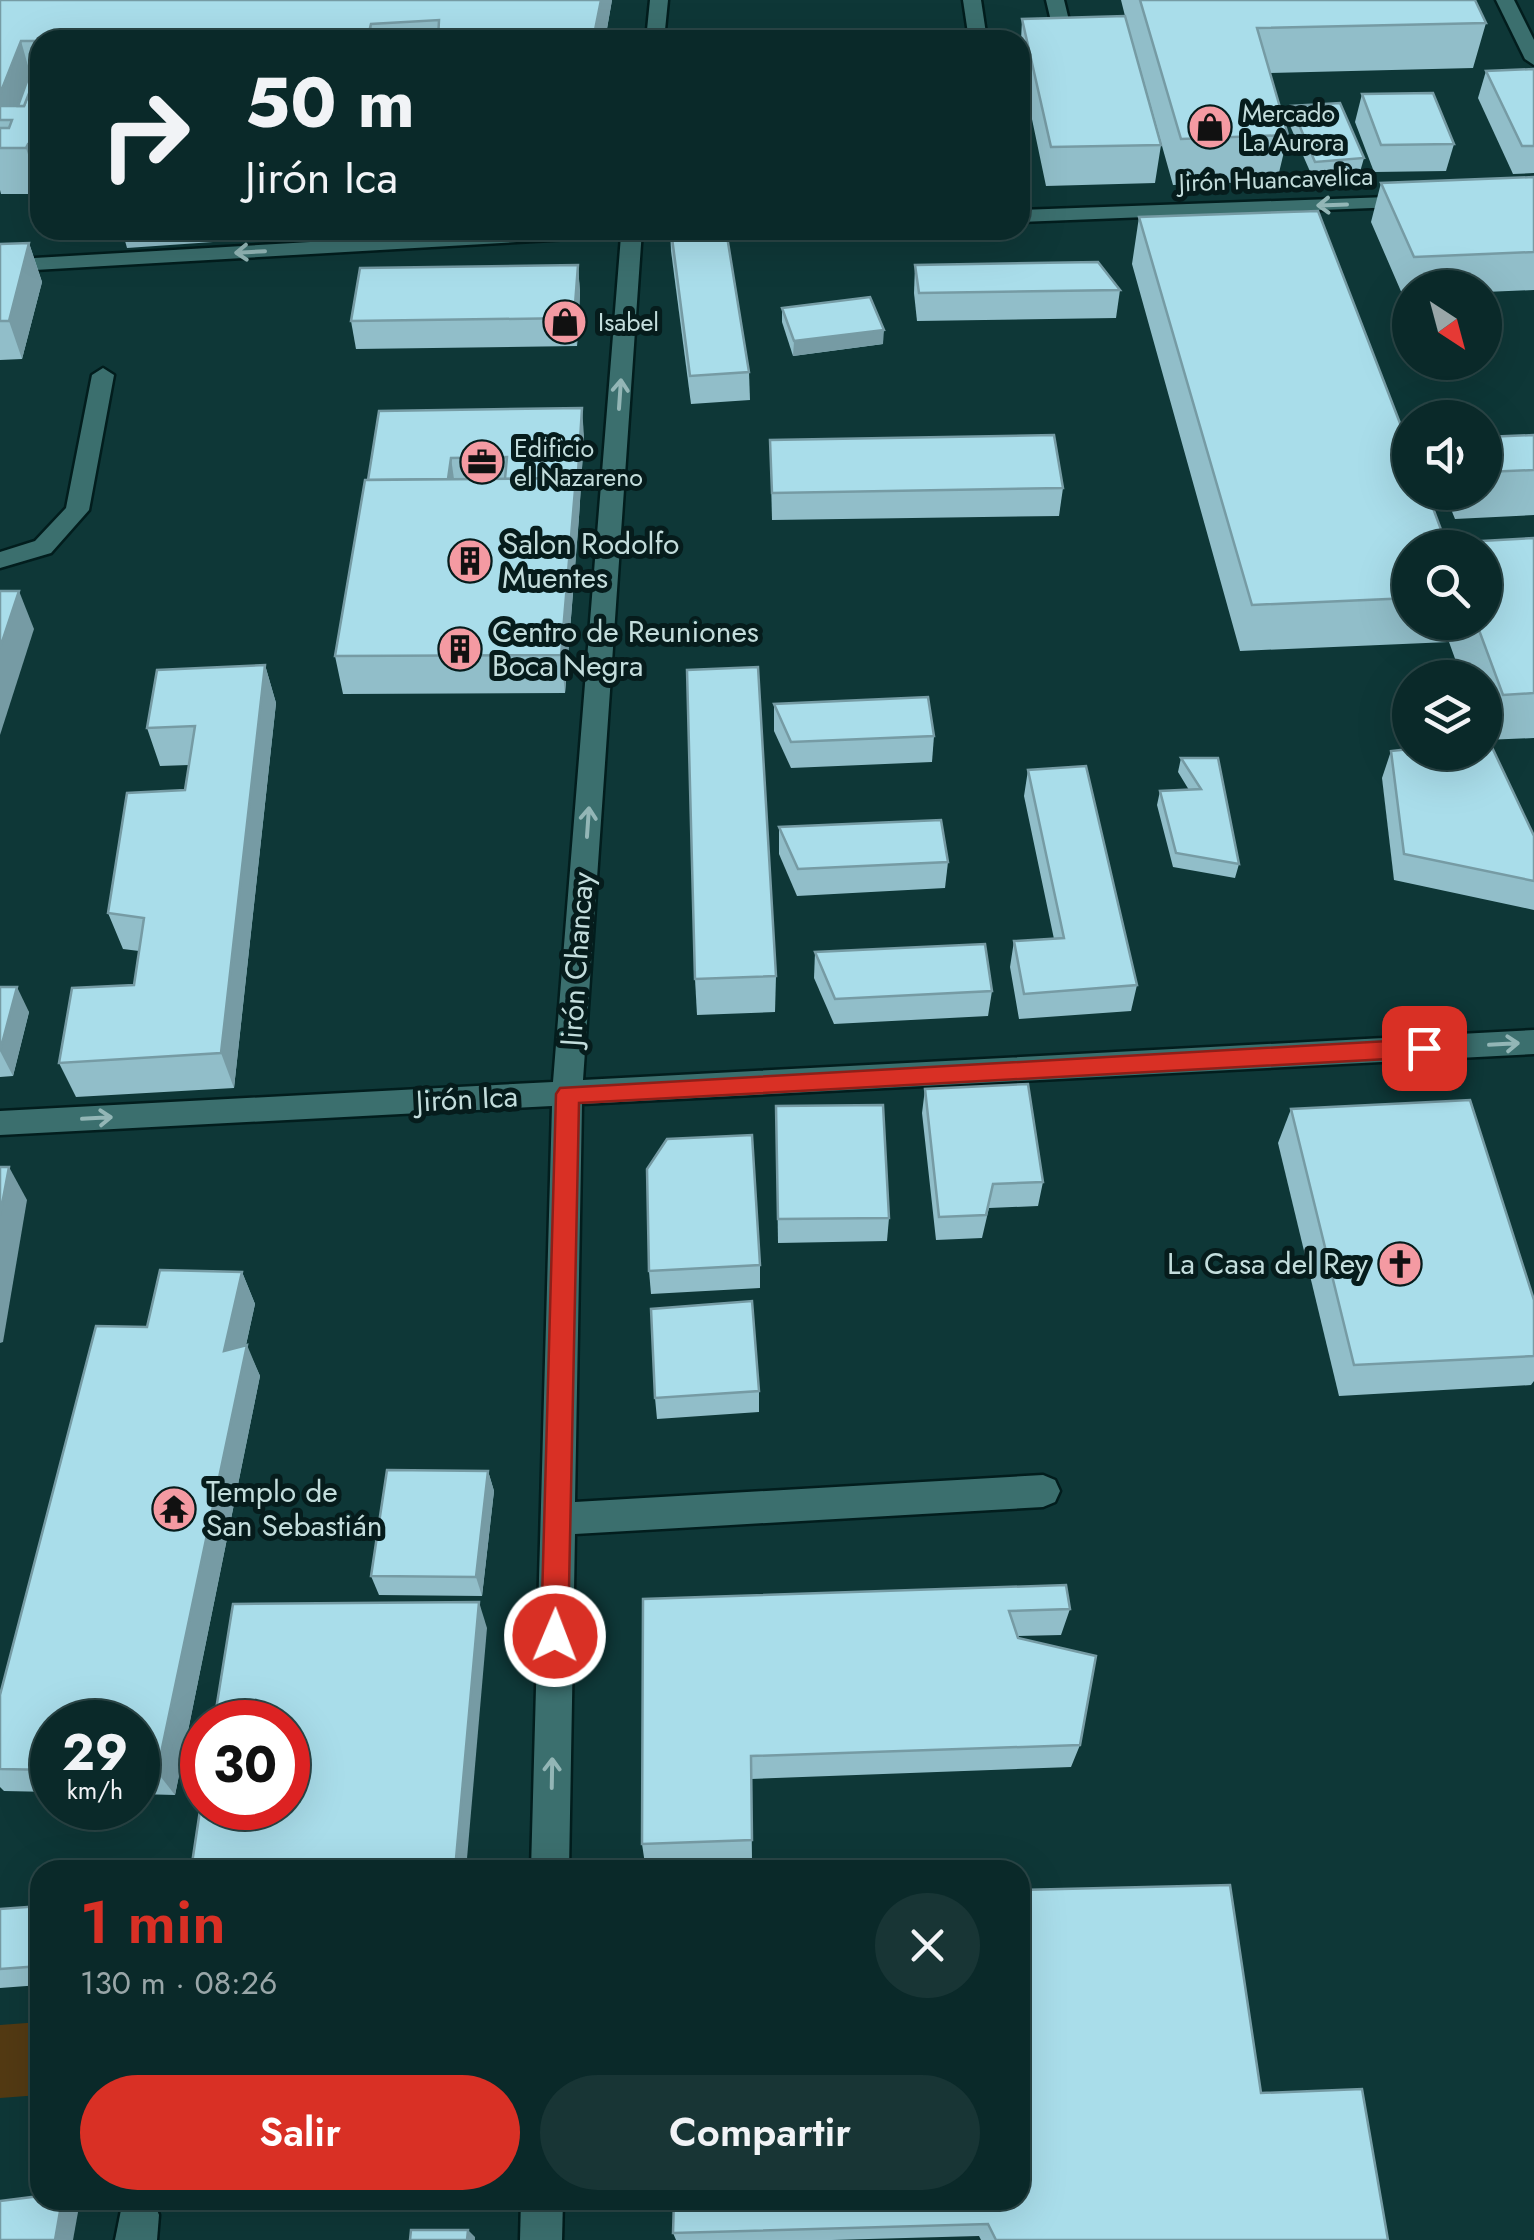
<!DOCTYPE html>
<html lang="es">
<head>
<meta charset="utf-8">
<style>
	body { margin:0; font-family:Jost,sans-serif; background:#183535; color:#f1f3f6; height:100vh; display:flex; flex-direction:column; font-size:38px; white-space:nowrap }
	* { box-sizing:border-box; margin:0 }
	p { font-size:32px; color:#99a6a8 }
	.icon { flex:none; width:55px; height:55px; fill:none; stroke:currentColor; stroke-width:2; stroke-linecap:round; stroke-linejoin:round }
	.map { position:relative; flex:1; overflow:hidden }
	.drawer { position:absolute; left:30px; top:1860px; width:1000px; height:350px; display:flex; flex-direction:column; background:#0a2929; border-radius:30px; box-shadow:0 10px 40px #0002,0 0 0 2px #2a4546 }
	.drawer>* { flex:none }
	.hud { position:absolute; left:30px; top:30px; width:1000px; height:210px; border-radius:30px; box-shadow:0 10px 40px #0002,0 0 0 2px #2a4546; background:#0a2929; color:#f1f3f6; overflow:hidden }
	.needle { width:65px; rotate:144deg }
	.tools { position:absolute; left:1392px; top:270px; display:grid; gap:20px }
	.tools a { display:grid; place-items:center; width:110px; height:110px; border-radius:50%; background:#0a2929; box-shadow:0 10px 40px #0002,0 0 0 2px #2a4546; font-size:50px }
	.speed { position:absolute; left:30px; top:1700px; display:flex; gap:20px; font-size:50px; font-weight:700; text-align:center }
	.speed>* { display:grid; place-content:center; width:130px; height:130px; border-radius:50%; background:#0a2929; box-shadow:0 10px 40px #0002,0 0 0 2px #2a4546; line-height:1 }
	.speed small { font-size:25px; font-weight:400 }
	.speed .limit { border:15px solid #d22; background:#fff; color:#111 }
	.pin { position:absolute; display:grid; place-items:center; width:85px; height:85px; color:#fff; margin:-42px; border-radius:20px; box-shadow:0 5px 15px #0006 }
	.me { position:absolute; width:110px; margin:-55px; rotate:1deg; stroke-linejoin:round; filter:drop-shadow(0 0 8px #0008) }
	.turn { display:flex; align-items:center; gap:35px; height:210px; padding:0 50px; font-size:45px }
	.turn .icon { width:130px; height:130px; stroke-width:2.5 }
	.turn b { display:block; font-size:70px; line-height:85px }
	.round { display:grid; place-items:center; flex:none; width:105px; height:105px; border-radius:52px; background:#183535 }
	.overview { display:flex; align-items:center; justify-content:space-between; height:170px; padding:0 50px }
	h1 { font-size:60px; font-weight:600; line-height:75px; color:#d93025 }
	.action { display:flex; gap:20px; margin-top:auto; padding:20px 50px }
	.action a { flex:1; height:115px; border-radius:60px; background:#d93025; color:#fff; font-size:40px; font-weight:600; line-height:115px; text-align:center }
	.action a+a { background:#183535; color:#f1f3f6 }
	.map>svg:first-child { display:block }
</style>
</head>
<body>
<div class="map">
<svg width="1534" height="2240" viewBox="0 0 1534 2240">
	<rect width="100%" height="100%" fill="#0e3737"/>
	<path fill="#533a13" d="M40,2022V2095L0,2098V2025Z"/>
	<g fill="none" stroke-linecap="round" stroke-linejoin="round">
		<defs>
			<g id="minor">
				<path d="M650,0H668L664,40H646Z"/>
				<path d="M963,0H981L987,40H969Z"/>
				<path d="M1046,0H1064L1074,41L1051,53L1020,54V42L1055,38Z"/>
				<path d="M1496,0H1514L1534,40V65L1525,59Z"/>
				<path d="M1416,196L1423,198V206L1020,222V210Z"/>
				<path d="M518,230H642L583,1080L1534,1030V1054L582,1104L575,1502L1043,1475L1055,1480L1060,1491L1055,1502L1043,1507L575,1534L569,1870H531L552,1106L0,1135V1111L553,1082L621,236L0,272V260Z"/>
				<path d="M103,368L114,375L89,510L51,553L0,568V552L35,541L66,508L92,375Z"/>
				<path d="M123,2200H153L159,2215L157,2240H115Z"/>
				<path d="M521,2200H563L562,2240H520Z"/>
			</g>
		</defs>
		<use href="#minor" stroke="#021d1d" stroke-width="5"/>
		<use href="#minor" fill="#3b6f6e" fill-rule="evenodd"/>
	</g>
	<g fill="#91bec9" fill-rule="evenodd">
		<path d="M0,0H612L605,40H40V194H1L0,190Z"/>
		<path d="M1121,0H1475L1486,23L1473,68L1270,73L1288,135L1277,181L1173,185L1126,18L1161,145L1155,183L1046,186L1020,62L1022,19L1125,16Z"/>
		<path d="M1534,69V173L1513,174L1478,98L1486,71Z"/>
		<path d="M1362,94L1454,144L1446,171L1374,172L1355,122Z"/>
		<path d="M1291,106L1364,158L1360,172L1312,176L1288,121Z"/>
		<path d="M1534,177V290L1485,292V288H1410V295L1403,296L1371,222L1381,183Z"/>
		<path d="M1139,217L1446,543L1534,538V738L1485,740V678H1462L1449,642L1240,651L1132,264ZM1410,548H1485V622H1410Z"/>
		<path d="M122,230H387L127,248Z"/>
		<path d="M670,230L749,372L750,400L691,404L671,251Z"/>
		<path d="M29,243L42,282L22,359L0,360V244Z"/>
		<path d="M578,265L580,293L577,346L356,349L351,321Z"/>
		<path d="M915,265L1120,290L1116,318L917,321L914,293Z"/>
		<path d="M782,308L883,344L793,356L782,322Z"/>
		<path d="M379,411L584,436L579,517L565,693L343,694L335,656L368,480Z"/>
		<path d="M1534,435V515L1455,519L1444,492H1485V437Z"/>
		<path d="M770,440L1063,488L1059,516L772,520Z"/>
		<path d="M265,665L276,703L234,1088L76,1097L59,1063L134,985L139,951L123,949L108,913L185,790L189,765L160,766L147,728Z"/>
		<path d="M774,704L934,736L932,762L791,768L774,731Z"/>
		<path d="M1391,751L1534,836V910L1394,880L1382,778Z"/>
		<path d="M1181,758H1218L1239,864L1235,878L1173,867L1157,805L1160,791L1189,790L1178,772Z"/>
		<path d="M1028,770L1137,985L1131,1011L1019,1019L1010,967L1014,941L1054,939L1024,796Z"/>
		<path d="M779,827L948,862L945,888L797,896L779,854Z"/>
		<path d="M815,952L992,991L988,1016L834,1024L814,978Z"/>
		<path d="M776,976L775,1012L697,1015L695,979Z"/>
		<path d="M0,987L29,1012L13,1076L0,1077Z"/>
		<path d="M925,1089L1043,1182L1038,1206L989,1208L982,1238L936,1240L922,1113Z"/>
		<path d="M776,1106L889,1218L887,1241L778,1243Z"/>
		<path d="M1291,1109L1534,1300V1381L1531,1385L1339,1396L1278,1143Z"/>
		<path d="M760,1265V1288L651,1294L649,1271Z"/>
		<path d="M242,1272L255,1304L246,1345L260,1376L175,1795L138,1794V1722H52V1792L4,1791L0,1787V1695L147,1327Z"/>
		<path d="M759,1391V1412L657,1419L655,1398Z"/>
		<path d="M488,1471L494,1491L482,1596L379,1595L371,1576Z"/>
		<path d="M643,1599L1070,1609L1061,1635L1018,1636L1080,1745L1071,1767L751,1779L752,1860L645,1864L642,1844Z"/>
		<path d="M40,1906V1985L0,1988V1909Z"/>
		<path d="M1261,2093L1388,2240H981L979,2236L832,2240H676L673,2233Z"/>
	</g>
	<g fill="#769ba4">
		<path d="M601,0H612L605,40H593Z"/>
		<path d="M371,24L373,40H367Z"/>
		<path d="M21,41L34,87L12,120H0V94Z"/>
		<path d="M28,144L40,184V193L26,148Z"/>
		<path d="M29,243L42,282L22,359L9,321Z"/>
		<path d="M578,265L580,293L577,346L574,318Z"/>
		<path d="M884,330L883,344L793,356L794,341Z"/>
		<path d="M582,408L584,436L579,517L565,693L561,655Z"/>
		<path d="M451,458L455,486L447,490Z"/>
		<path d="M19,591L34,629L0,735V648Z"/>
		<path d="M265,665L276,703L234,1088L221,1053Z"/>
		<path d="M17,987L29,1012L13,1076L0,1051Z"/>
		<path d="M9,1167L27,1200L3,1342L0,1343V1215Z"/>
		<path d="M242,1272L255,1304L238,1381L224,1351Z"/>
		<path d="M247,1345L260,1376L175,1795L157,1772Z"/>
		<path d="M488,1471L494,1491L482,1596L476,1577Z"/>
		<path d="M479,1602L487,1628L466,1870H455Z"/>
		<path d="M62,2200L80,2201L73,2240H55Z"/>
		<path d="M468,2230L475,2237V2240H467Z"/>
	</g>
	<g fill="#a9ddea" stroke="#769ba4" stroke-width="2.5">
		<path d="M0,0H601L593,40H438L439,20L371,24L367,40L21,41L0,94Z"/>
		<path d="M1140,0H1475L1486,23L1257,28L1288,135L1181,139Z"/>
		<path d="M1125,16L1161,145L1051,147L1022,19Z"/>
		<path d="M790,33L791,40H680L681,36Z"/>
		<path d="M40,65V145L28,144L26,148H0V128H9L12,120H0V106H24Z"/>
		<path d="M1534,69V146H1522L1486,71Z"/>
		<path d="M30,73H37L24,106H18Z"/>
		<path d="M1433,93L1454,144L1381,145L1362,94Z"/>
		<path d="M1340,103L1364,158L1315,162L1291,106Z"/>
		<path d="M1534,177V252L1414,257L1381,183Z"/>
		<path d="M1318,211L1410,449V492H1427L1446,543L1534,538V693L1503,695L1476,622H1485V548H1410V598L1252,605L1139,217Z"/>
		<path d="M671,230H726L749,372L690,376Z"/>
		<path d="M29,243L9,321H0V244Z"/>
		<path d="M1098,262L1120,290L919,293L915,265Z"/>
		<path d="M578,265L574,318L351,321L360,268Z"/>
		<path d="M870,297L884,330L794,341L782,308Z"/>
		<path d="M582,408L577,489L576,478L505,479L507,457L451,458L448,479L368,480L379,411Z"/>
		<path d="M1054,435L1063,488L772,493L770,440Z"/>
		<path d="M1534,435V470L1485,472V437Z"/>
		<path d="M576,478L561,655L335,656L365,480Z"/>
		<path d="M0,591H19L0,648Z"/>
		<path d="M265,665L221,1053L59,1063L72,988L134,985L144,918L108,913L127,793L185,790L195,726L147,728L157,670Z"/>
		<path d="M758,667L776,976L695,979L687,670Z"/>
		<path d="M928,697L934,736L791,742L774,704Z"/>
		<path d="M1485,741H1489L1534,836V881L1404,854L1391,751L1410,749V752H1485Z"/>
		<path d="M1181,758H1218L1239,864L1176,853L1160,791L1201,789Z"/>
		<path d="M1086,766L1137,985L1024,994L1014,941L1064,938L1028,770Z"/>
		<path d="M941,820L948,862L798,869L779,827Z"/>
		<path d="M985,944L992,991L835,999L815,952Z"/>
		<path d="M0,987H17L0,1051Z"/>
		<path d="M1028,1084L1043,1182L993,1184L986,1215L939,1217L925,1089Z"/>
		<path d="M1470,1100L1534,1300V1356L1354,1365L1291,1109Z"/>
		<path d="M883,1105L889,1218L778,1219L776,1106Z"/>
		<path d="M752,1135L760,1265L649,1271L647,1169L667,1139Z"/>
		<path d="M0,1167H9L0,1215Z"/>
		<path d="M160,1270L242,1272L224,1351L247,1345L157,1772H138V1722H52V1770L0,1769V1695L96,1326L147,1327Z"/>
		<path d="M752,1301L759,1391L655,1398L651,1309Z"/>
		<path d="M387,1470L488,1471L476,1577L371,1576Z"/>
		<path d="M1066,1585L1070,1609L1009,1611L1018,1638L1096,1656L1080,1745L751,1756L752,1840L642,1844L643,1599Z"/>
		<path d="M479,1602L455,1870H191L202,1797V1808H288V1722H214L233,1604Z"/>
		<path d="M1230,1885L1261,2093L1362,2089L1388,2240H996L988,2224L673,2233L674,2200H1020V1890Z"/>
		<path d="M40,1906V1966L0,1969V1909Z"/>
		<path d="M40,2196V2200H62L55,2240H0V2201Z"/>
		<path d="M411,2230H468L467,2240H410Z"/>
	</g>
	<defs><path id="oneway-shaft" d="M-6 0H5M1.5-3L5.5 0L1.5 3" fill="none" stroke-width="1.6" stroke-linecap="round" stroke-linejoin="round" transform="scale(2.5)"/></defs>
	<g stroke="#93b6b6">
		<use href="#oneway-shaft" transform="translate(1332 205) rotate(178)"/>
		<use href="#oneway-shaft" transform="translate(250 252) rotate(177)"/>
		<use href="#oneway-shaft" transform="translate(620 394) rotate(-86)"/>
		<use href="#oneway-shaft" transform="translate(588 822) rotate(-86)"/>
		<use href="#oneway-shaft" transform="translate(1504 1044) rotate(-3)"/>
		<use href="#oneway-shaft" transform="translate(97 1118) rotate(-3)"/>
		<use href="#oneway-shaft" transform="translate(552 1773) rotate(-89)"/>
	</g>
	<path fill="#d93025" stroke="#8d1f18" stroke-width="2.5" d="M1424,1039L1435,1048L1424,1057L579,1103L568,1636L564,1645L555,1649L545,1645L541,1636L556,1094L560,1088Z"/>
	<defs>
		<symbol id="shop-disc" viewBox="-11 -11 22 22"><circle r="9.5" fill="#f49aa2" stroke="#061c1c"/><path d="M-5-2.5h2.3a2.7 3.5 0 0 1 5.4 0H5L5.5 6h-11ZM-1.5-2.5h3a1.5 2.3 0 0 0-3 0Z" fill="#111"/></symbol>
		<symbol id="office-disc" viewBox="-11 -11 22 22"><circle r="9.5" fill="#f49aa2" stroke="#061c1c"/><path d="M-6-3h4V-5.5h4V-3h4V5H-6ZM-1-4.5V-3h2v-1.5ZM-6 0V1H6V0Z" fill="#111"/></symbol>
		<symbol id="building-disc" viewBox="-11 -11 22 22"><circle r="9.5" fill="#f49aa2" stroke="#061c1c"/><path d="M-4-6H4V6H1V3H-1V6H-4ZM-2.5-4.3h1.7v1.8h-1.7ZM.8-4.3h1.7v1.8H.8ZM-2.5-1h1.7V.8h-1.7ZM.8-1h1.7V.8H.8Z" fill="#111"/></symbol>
		<symbol id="church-disc" viewBox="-11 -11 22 22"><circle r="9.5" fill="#f49aa2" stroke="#061c1c"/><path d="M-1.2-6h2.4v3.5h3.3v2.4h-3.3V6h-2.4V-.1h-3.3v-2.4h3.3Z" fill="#111"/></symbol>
		<symbol id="temple-disc" viewBox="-11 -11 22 22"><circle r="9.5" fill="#f49aa2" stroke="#061c1c"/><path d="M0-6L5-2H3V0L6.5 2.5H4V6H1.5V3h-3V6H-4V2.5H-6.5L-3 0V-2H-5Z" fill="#111"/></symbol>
	</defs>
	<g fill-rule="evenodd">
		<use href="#shop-disc" x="1185" y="102" width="50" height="50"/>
		<use href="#shop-disc" x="540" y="297" width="50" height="50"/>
		<use href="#office-disc" x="457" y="437" width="50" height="50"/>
		<use href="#building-disc" x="445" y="536" width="50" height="50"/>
		<use href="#building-disc" x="435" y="624" width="50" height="50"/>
		<use href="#church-disc" x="1375" y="1239" width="50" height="50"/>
		<use href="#temple-disc" x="149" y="1484" width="50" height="50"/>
	</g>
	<g text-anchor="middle" stroke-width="10" stroke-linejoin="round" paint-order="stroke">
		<g font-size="25" fill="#c3dddc" stroke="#061c1c" text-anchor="start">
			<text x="1242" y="122">Mercado<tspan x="1242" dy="29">La Aurora</tspan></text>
			<text x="598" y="331">Isabel</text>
			<text x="514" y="457">Edificio<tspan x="514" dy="29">el Nazareno</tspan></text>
		</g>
		<g font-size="25" fill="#c3dddc" stroke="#061c1c">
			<text transform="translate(1276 179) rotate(-2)" y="9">Jirón Huancavelica</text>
		</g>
		<g font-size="30" fill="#c3dddc" stroke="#061c1c" text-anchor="start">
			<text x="502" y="554">Salon Rodolfo<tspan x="502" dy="34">Muentes</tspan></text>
			<text x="492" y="642">Centro de Reuniones<tspan x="492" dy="34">Boca Negra</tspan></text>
			<text x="1368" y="1274" text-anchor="end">La Casa del Rey</text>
			<text x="206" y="1502">Templo de<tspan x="206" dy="34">San Sebastián</tspan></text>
		</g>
		<g font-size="30" fill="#c3dddc" stroke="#061c1c">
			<text transform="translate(577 959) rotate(-86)" y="10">Jirón Chancay</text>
			<text transform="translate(467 1099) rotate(-3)" y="10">Jirón Ica</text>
		</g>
	</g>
</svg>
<div class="tools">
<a><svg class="needle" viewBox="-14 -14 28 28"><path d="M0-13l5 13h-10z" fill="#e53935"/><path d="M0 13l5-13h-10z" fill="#99a6a8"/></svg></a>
<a><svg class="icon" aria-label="sound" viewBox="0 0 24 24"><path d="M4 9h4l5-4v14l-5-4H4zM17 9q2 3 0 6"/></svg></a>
<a><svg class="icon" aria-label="search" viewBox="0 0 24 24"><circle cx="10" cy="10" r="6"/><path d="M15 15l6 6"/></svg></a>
<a><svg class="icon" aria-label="layers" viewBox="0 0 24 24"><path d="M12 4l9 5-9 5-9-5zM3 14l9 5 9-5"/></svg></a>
</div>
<div class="speed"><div>29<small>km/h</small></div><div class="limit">30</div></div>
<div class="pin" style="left:1424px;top:1048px;background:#d93025"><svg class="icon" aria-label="arrive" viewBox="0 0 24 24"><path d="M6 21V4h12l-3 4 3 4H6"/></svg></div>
<svg class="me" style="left:555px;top:1636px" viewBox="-20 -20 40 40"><circle r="17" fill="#d93025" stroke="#fff" stroke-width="3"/><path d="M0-11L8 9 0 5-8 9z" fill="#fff"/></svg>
<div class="hud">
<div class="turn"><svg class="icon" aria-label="right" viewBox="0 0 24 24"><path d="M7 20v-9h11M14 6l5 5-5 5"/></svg><div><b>50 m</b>Jirón Ica</div></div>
</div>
<section class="drawer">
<div class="overview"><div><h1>1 min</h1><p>130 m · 08:26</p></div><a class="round"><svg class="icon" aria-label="close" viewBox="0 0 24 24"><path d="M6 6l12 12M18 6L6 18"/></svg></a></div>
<div class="action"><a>Salir</a><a>Compartir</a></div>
</section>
</div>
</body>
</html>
